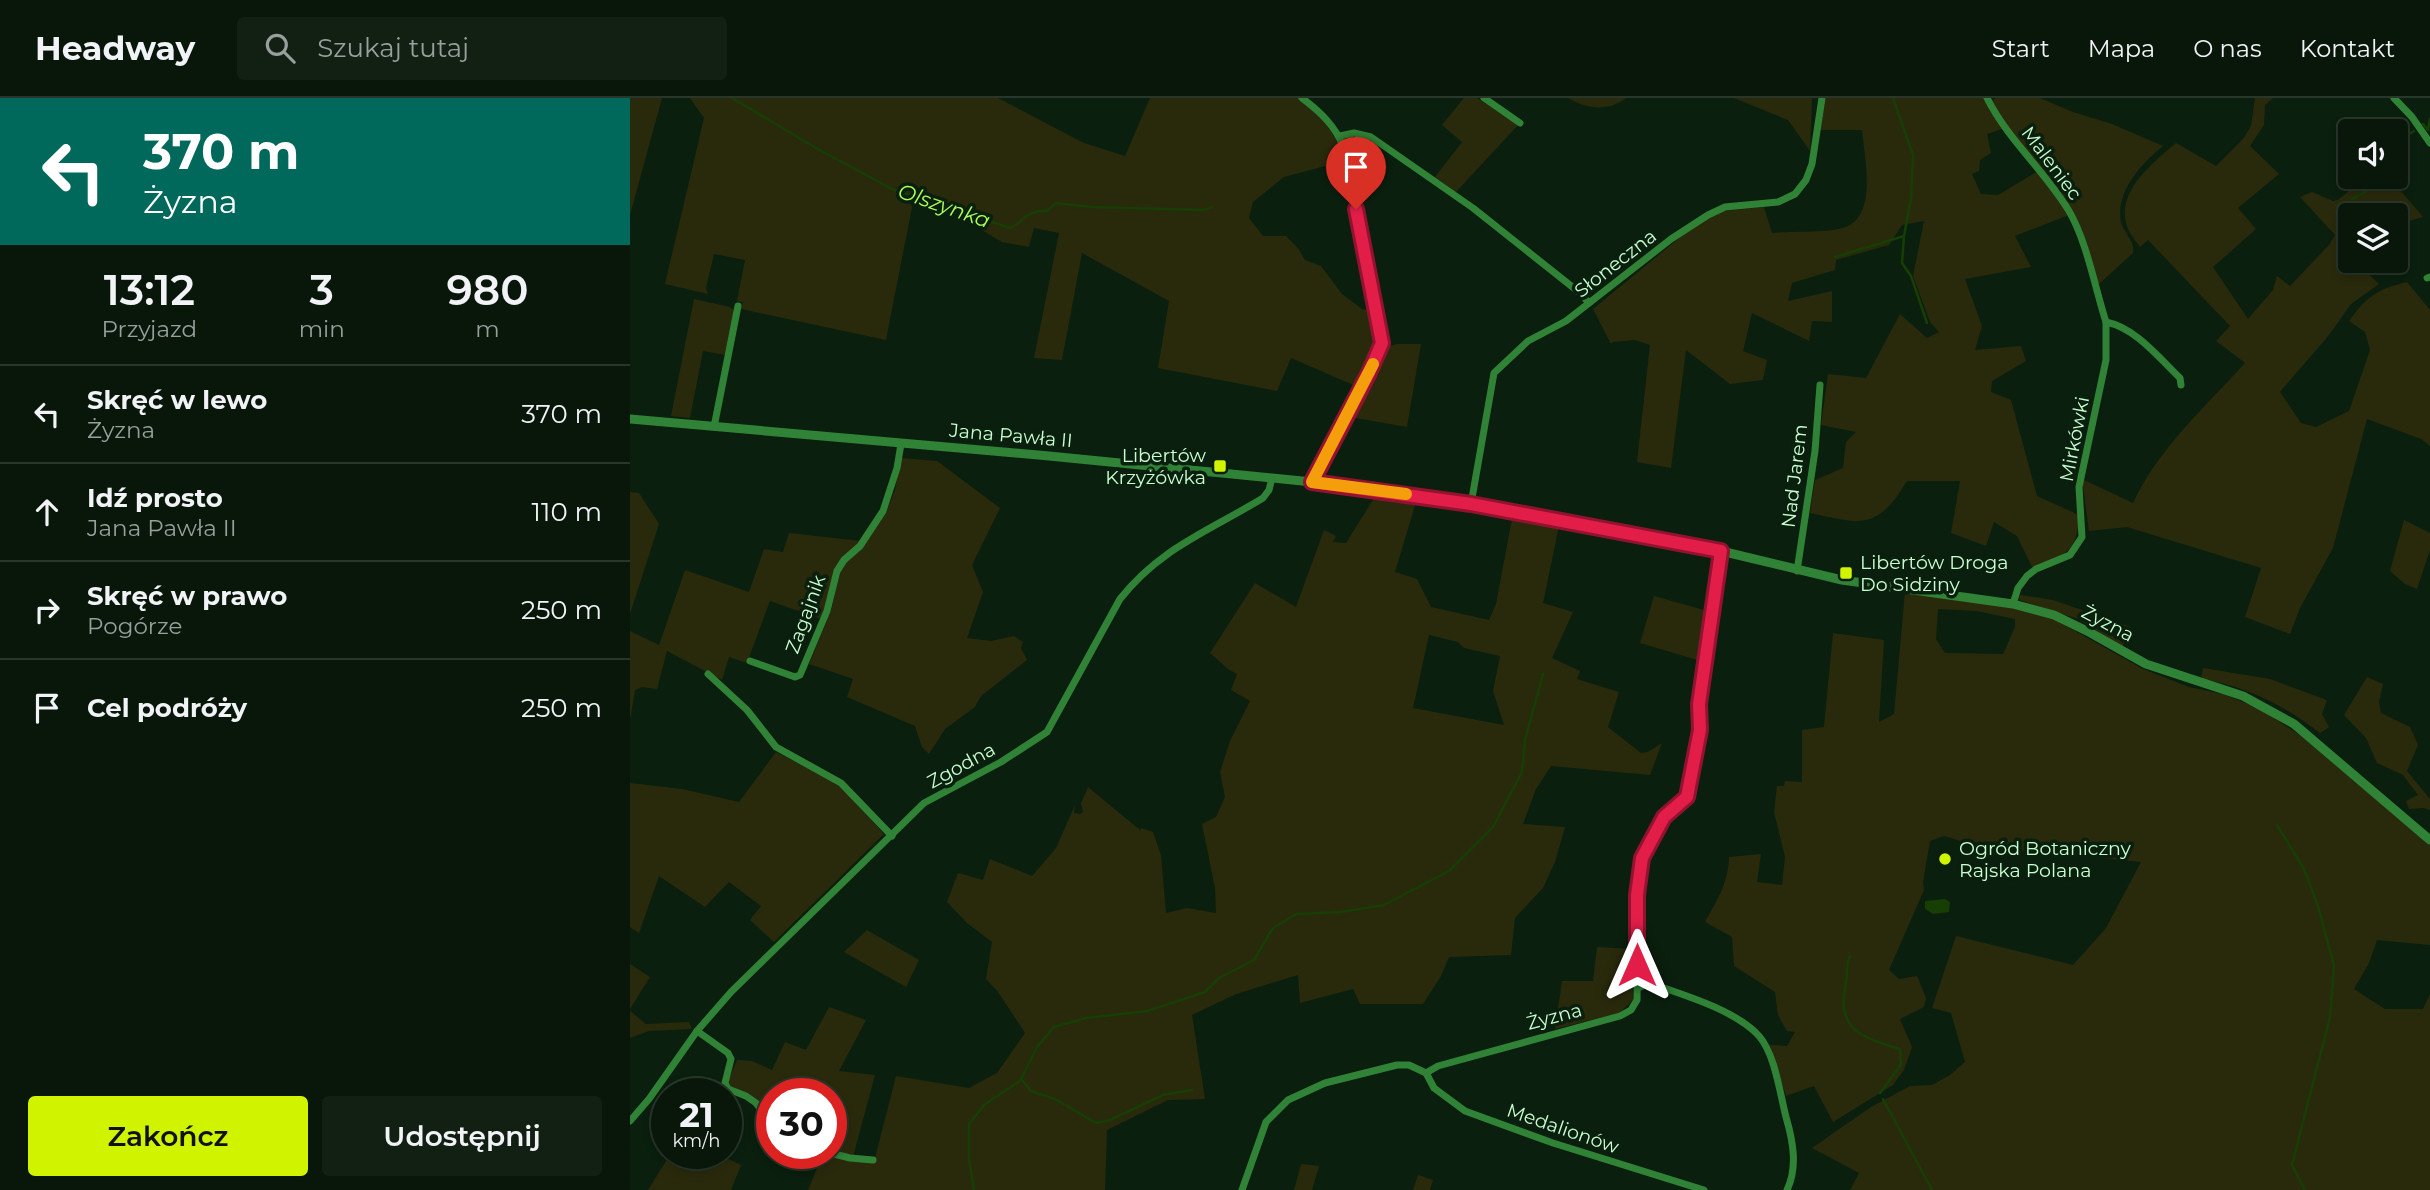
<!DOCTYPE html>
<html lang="pl">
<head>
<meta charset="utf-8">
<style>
	body { margin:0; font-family:Montserrat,sans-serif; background:#112013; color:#f1f3f6; height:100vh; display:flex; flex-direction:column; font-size:26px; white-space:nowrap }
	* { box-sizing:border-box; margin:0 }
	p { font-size:23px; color:#989f9c }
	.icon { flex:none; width:38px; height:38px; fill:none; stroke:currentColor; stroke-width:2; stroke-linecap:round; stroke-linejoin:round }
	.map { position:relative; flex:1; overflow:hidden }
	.sheet { display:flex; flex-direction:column; background:#08170a; width:630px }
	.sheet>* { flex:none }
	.hud { background:#00695c; color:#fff; overflow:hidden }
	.fabs { position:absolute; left:1708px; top:21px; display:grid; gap:14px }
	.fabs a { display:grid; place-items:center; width:70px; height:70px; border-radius:7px; background:#08170a; box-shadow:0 4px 10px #0003,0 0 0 2px #29362b; font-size:35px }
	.speed { position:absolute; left:21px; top:980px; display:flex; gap:14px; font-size:35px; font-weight:700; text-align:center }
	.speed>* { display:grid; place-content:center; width:91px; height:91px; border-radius:50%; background:#08170a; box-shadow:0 4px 10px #0003,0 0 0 2px #29362b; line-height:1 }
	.speed small { font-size:18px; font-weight:400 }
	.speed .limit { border:10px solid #d22; background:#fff; color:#111 }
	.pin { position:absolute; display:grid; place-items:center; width:60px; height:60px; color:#fff; margin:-72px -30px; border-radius:50% 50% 50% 0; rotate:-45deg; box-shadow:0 0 7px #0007 }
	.pin .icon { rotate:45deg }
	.me { position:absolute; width:77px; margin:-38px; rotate:0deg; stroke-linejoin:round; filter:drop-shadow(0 0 5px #0008) }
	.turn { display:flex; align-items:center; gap:24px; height:147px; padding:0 28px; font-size:32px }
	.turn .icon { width:91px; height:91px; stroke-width:2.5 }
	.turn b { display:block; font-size:49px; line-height:60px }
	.eta { display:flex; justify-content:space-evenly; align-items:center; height:119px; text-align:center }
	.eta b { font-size:42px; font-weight:600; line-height:49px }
	.action { display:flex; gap:14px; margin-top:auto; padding:14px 28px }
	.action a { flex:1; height:80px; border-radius:7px; background:#d0f300; color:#111; font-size:28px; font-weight:600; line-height:80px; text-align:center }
	.action a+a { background:#112013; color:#f1f3f6 }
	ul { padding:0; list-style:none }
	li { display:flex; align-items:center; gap:21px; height:98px; padding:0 28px; border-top:2px solid #29362b }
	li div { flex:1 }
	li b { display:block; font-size:26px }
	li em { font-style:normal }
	header { display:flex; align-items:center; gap:42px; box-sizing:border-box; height:98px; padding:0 35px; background:#08170a; border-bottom:2px solid #29362b }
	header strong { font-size:33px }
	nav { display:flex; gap:38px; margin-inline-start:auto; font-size:24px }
	.search { width:490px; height:63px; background:#112013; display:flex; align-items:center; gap:18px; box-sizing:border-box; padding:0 24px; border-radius:7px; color:#989f9c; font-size:26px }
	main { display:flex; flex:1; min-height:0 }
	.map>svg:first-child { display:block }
</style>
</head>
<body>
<header>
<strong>Headway</strong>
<div class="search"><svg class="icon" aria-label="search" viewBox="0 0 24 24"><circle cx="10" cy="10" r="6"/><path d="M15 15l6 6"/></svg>Szukaj tutaj</div>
<nav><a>Start</a><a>Mapa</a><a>O nas</a><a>Kontakt</a></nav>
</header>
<main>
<section class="sheet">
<div class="hud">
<div class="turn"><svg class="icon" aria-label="left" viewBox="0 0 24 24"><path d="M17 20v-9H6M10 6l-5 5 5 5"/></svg><div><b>370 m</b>Żyzna</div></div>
</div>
<div class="eta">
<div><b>13:12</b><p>Przyjazd</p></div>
<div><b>3</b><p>min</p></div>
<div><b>980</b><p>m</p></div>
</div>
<ul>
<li><svg class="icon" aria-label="left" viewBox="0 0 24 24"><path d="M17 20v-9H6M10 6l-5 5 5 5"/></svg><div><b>Skręć w lewo</b><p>Żyzna</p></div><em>370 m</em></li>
<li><svg class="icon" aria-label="ahead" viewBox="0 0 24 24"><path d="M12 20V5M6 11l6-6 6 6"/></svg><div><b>Idź prosto</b><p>Jana Pawła II</p></div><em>110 m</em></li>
<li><svg class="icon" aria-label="right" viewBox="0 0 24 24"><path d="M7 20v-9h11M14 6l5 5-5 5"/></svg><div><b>Skręć w prawo</b><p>Pogórze</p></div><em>250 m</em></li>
<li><svg class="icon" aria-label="arrive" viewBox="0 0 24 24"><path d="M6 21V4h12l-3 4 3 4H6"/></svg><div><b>Cel podróży</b></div><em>250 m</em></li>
</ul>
<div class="action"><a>Zakończ</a><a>Udostępnij</a></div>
</section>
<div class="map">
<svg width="1800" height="1092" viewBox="0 0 1800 1092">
	<rect width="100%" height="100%" fill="#0a1f0e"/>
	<g fill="#292a0c" fill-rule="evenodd">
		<path d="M0,0H32L0,117Z"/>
		<path d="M60,0H368L454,45L495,58L520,0H668C691,20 706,32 714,63L654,79L623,104L619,120L633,138H656L668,150L675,162L691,168L712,196L732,211L741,213C751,248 746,258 728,289L661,260L647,293L528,270L539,203L452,155L432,262L404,260L429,135L404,130L399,149L372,144L327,118L283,104L256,242L111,211L113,204L107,203L115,162L84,156L76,190L78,196L35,186L74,20Z"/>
		<path d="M834,0H847L888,27L826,94L805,79L832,44L812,27Z"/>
		<path d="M938,0H996C978,14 957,11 938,0Z"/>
		<path d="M1104,0H1182L1180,53L1158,22Z"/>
		<path d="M1194,0H1355L1372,31L1357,36L1361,55L1350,62L1349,73L1342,76L1351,96L1368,97L1408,73L1439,117L1385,138L1401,169L1335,181L1352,228L1345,252L1391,248L1396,263L1362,283L1361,294L1381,302L1407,398L1449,417C1448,454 1435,458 1402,469L1387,438L1364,424L1356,448L1321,435L1330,383H1277C1247,433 1231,426 1180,415L1185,382L1213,370L1216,344L1226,334L1191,327L1198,276L1236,280L1270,216L1297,240L1309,234L1300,224L1283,178L1294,123L1272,127L1259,147L1206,162L1205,172L1162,185L1158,203L1202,193V224L1182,223L1179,243L1122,215L1113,253L1137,262L1133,282L1100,286L1056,252L1041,370L1007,364L1020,247L1005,242L983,244L981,246L963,211L1071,122L1095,113L1134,109L1142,135C1162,133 1195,135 1213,130C1249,119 1234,59 1232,32H1190Z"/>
		<path d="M1366,0H1410L1443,14L1482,26L1533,48C1511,66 1485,94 1491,124C1494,136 1505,142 1503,155L1468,187L1444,119L1370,19L1362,2Z"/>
		<path d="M1625,0H1643L1635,7L1634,27L1620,48L1649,76L1608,110L1626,131L1583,169L1618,221L1643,192L1647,178L1660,188L1699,147L1705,137L1670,99L1682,94L1703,103L1708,102L1736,79H1759L1793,119L1766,127V117H1720V163H1725L1749,186L1721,206L1699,237L1650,294L1671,325L1686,329L1719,313L1740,252L1735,234L1719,223C1737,198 1748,191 1777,184L1800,212V348L1791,341L1737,321L1703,450L1670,510L1660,536L1615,519L1631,470L1497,429L1459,433L1452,381L1503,405C1528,351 1575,309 1615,265L1586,243L1600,228L1518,142L1510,149C1505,142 1498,134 1496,125C1488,91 1524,64 1546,45L1586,68L1613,41L1621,28Z"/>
		<path d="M64,201L100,209L105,213L96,257L73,253L60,320L41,318Z"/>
		<path d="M767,246H791L777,329L720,319C741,293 750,282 756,249Z"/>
		<path d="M271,360L307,363L370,410L342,467L353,494L337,540L361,543L384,538L393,544L391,550L397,562L351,598L345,609L315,631L299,656L292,649L285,628L217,599L223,581L179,566L201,513L210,475L216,463L232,450L256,415L265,392Z"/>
		<path d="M0,394L9,395L29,426L0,516Z"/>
		<path d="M746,397L786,404L765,474L787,481L801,509L859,522L866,506L882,421L929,428L913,505L943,514L922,560L950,573L947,581L989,594L978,629L1011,655L1018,654L1032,645L1020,677L921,668L906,691L893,726L935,729L925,764L913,790L885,820L881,857L819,859L811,878L793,906H730L723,891L670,905L668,877L606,896L562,917L575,1001L538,1002L477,1032L475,1092H178L192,1058L244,1064L266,978L339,990L367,975L395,935L368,894L356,881L362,844L337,825L317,804L328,775L353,782L360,761L402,778L426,750L445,707L444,715L450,716L453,714L451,705L458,689L510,732L511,730L523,734L531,757L536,815L557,810L586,815L585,790L572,726L586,719L595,699L590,674L600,643L620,603L601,592L607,576L598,571L580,555L625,485L666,509L694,432L706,438L703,444L716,445ZM799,537L828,544L834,550L870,558L863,593L874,627L783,610Z"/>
		<path d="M1774,422L1800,435V452L1787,491L1775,486L1760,473Z"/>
		<path d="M159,435L231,443L212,460L191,521L140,503L117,565L99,559L92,582L37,553L27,591L12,589L5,592L0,622V533L29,547L55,472L119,494L134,451L153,454Z"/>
		<path d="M1275,494L1388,510L1422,520L1513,571L1559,589L1593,596L1630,611L1671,638L1800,747V847L1747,842L1739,865L1724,891L1755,911H1793L1800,896V1092H1220L1229,1075L1182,1050L1241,1009L1280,988L1302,987L1320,977L1335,964L1321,915L1302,910L1326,838L1443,867L1476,830L1511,764L1347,748L1314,738L1300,743L1293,784L1294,792L1259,872L1269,881L1287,878L1296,900L1294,909L1270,921L1282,949L1274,972L1263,987L1203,1024L1184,988L1156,998L1140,947L1157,948L1165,934L1157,933L1148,917L1145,894L1104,868L1102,839L1075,824C1088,800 1098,786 1099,759L1131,756L1127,784L1152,787L1155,759L1144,714L1147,688H1154L1155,683L1172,684V632L1194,629L1203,535L1254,542L1249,624L1264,616ZM1308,511L1346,513L1385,521V529L1373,556L1315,555L1306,541Z"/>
		<path d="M1390,497L1423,502L1501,529L1492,549L1448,521L1389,502Z"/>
		<path d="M1024,498L1081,514L1071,563L1010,545Z"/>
		<path d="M1573,570L1640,581L1697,602L1692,616L1699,629L1690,635C1654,607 1616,588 1571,581Z"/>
		<path d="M1737,579L1753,586L1749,604L1751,615L1780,629L1788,647L1777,673L1800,701V712L1794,710L1779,711L1776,703L1788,697L1773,677L1747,665L1736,640L1714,617Z"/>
		<path d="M146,654L202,683L215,693L254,736L144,844L120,822L131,808L99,784L75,809L29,778L9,835L0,829V685L52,691L109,704Z"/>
		<path d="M237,832L289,862L276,889L214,854Z"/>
		<path d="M967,849L1002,851L1003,902L989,915L925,931L932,883H963Z"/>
		<path d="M0,866L20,879L0,911Z"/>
		<path d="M199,909L236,922L209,973L245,977L223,1059L201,1054V996H142V1026L128,1003L101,990L98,984L107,962L122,963L142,972L155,944L176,952Z"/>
		<path d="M0,913L16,926L59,924L62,931L19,933L0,940Z"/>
		<path d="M41,1055H86L111,1067L101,1092H18Z"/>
		<path d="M671,1066L689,1068L682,1092H664Z"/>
		<path d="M788,1077L803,1082L800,1092H783Z"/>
	</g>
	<path fill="#173e04" d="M1315,801L1320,804L1319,814L1303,816L1295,811V803Z"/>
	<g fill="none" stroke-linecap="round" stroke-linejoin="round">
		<g stroke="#173e04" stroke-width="2.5">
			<path d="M102,0L186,50L262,91L380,130C396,122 396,112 417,113L426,105L462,109L573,112L582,109"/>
			<path d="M1263,0L1283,57L1281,100L1274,138L1272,165L1281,178L1297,225"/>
			<path d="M1793,26L1798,32L1800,21"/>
			<path d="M1766,45L1784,33"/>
			<path d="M1722,101L1738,92L1749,79"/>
			<path d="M1205,159L1274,138"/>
			<path d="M1647,727L1674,771L1688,808L1704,868L1700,919L1662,1067L1675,1092"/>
			<path d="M1220,858C1215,868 1218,875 1216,885C1205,931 1232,940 1270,951L1271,967L1250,995"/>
			<path d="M392,982L401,993L425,1001L466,1025L480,1022L533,997L562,992"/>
			<path d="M1253,1001L1302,1092"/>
			<path d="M344,1092L339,1060V1026L355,1006L390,983L407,949L424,929L456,920L517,913L575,894L589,880L624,862L643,830L666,816L711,814L754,807L819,773L863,729L892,674L895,642L913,576"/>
		</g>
		<g stroke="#308336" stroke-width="7">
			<path d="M672,0C689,13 706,28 713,49L752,245L739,275L682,384"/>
			<path d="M854,0L890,25"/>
			<path d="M1357,0C1378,42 1415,73 1439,113C1457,144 1465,190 1476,224V262L1449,389L1452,439L1440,457L1406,471L1397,478L1388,490L1383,506"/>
			<path d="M1764,0L1782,19L1800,45"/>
			<path d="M710,38L724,35L741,39L843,110L950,195L959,205"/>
			<path d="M1797,180L1800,179"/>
			<path d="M1476,224C1506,230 1529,260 1550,280L1551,287"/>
			<path d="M84,329L108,208"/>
			<path d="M841,406L864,275L898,243L936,223L1041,141L1078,117L1095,109L1148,104L1165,96L1176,82L1182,66L1192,0"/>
			<path d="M1167,473L1185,353L1190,287"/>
			<path d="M120,563L165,579L170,577L197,513L207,473L214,462L230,448L253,413L267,370L271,346"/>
			<path d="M78,576L117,612L146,649L211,685L262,738"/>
			<path d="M1008,890L1019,885C1051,896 1106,912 1129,938C1145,956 1150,996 1156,1019C1163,1043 1168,1069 1157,1092"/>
			<path d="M67,933L98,955L101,961L95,985L98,991L116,998L126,1005L142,1027"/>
			<path d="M796,975L804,990L835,1013L923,1045L1074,1092"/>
			<path d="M0,1023L19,1001L67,933L101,894L294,705L371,664L417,634L490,501C530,450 579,433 633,400L639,392L642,380"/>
			<path d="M200,1055L220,1060L243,1062"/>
			<path d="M612,1092L636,1024L658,1002L695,985L767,967H779L796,975L808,968L990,918L1001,912L1007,902L1008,798L1012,760L1034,719L1057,699L1070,632L1069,606L1087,494L1091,453"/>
		</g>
		<path stroke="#308336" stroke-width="9" d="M0,321L419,358L682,384L777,396L1091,453L1212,482L1383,506L1424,517L1459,534L1516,566L1613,598L1664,626L1800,742"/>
	</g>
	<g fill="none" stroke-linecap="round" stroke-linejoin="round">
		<defs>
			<path id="route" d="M726,111L752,245L739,275L682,384L841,406L1091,453L1069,606L1070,632L1057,699L1034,719L1012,760L1007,797V867"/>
		</defs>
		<use href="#route" stroke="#92132f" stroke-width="18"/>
		<use href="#route" stroke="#e11d48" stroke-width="12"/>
		<path stroke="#f59e0b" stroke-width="12" d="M743,266L682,384L776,396"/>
	</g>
	<g fill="#d0f300" stroke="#0a1f0e" stroke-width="2.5">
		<rect x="583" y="361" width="14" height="14" rx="3.5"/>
		<rect x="1209" y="468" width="14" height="14" rx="3.5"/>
		<circle cx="1315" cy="761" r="7"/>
	</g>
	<g text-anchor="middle" stroke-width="7" stroke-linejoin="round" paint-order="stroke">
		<g font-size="19" fill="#c8ffd1" stroke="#0a1f0e">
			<text transform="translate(1422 65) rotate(53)" y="7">Maleniec</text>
			<text transform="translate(985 165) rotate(-38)" y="7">Słoneczna</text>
			<text transform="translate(381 337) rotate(5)" y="7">Jana Pawła II</text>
			<text transform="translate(1444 341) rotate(-79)" y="7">Mirkówki</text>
			<text transform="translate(1164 378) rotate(-83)" y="7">Nad Jarem</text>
			<text transform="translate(175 516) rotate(-70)" y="7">Zagajnik</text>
			<text transform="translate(1478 525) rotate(28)" y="7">Żyzna</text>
			<text transform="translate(331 667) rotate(-29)" y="7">Zgodna</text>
			<text transform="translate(924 918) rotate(-15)" y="7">Żyzna</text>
			<text transform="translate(933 1030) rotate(19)" y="7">Medalionów</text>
		</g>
		<g font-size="19" fill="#c8ffd1" stroke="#0a1f0e" text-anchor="start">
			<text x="576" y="364" text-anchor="end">Libertów<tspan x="576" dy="22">Krzyżówka</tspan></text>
			<text x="1230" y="471">Libertów Droga<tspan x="1230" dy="22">Do Sidziny</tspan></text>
			<text x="1329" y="757">Ogród Botaniczny<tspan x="1329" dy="22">Rajska Polana</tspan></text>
		</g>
		<g font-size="21" font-style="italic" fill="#aaff56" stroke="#0a1f0e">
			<text transform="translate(314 108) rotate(19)" y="7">Olszynka</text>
		</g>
	</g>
</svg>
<div class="fabs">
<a><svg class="icon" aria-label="sound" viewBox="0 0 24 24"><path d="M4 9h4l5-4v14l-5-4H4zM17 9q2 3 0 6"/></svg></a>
<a><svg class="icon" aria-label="layers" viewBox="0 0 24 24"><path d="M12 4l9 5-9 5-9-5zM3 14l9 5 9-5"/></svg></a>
</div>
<div class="speed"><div>21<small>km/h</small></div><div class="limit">30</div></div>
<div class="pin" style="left:726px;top:111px;background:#d93025"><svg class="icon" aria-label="arrive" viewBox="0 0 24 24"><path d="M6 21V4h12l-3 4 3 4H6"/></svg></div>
<svg class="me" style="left:1007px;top:867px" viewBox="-20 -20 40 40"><path d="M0-17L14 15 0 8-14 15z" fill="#e11d48" stroke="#fff" stroke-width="4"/></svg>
</div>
</main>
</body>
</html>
